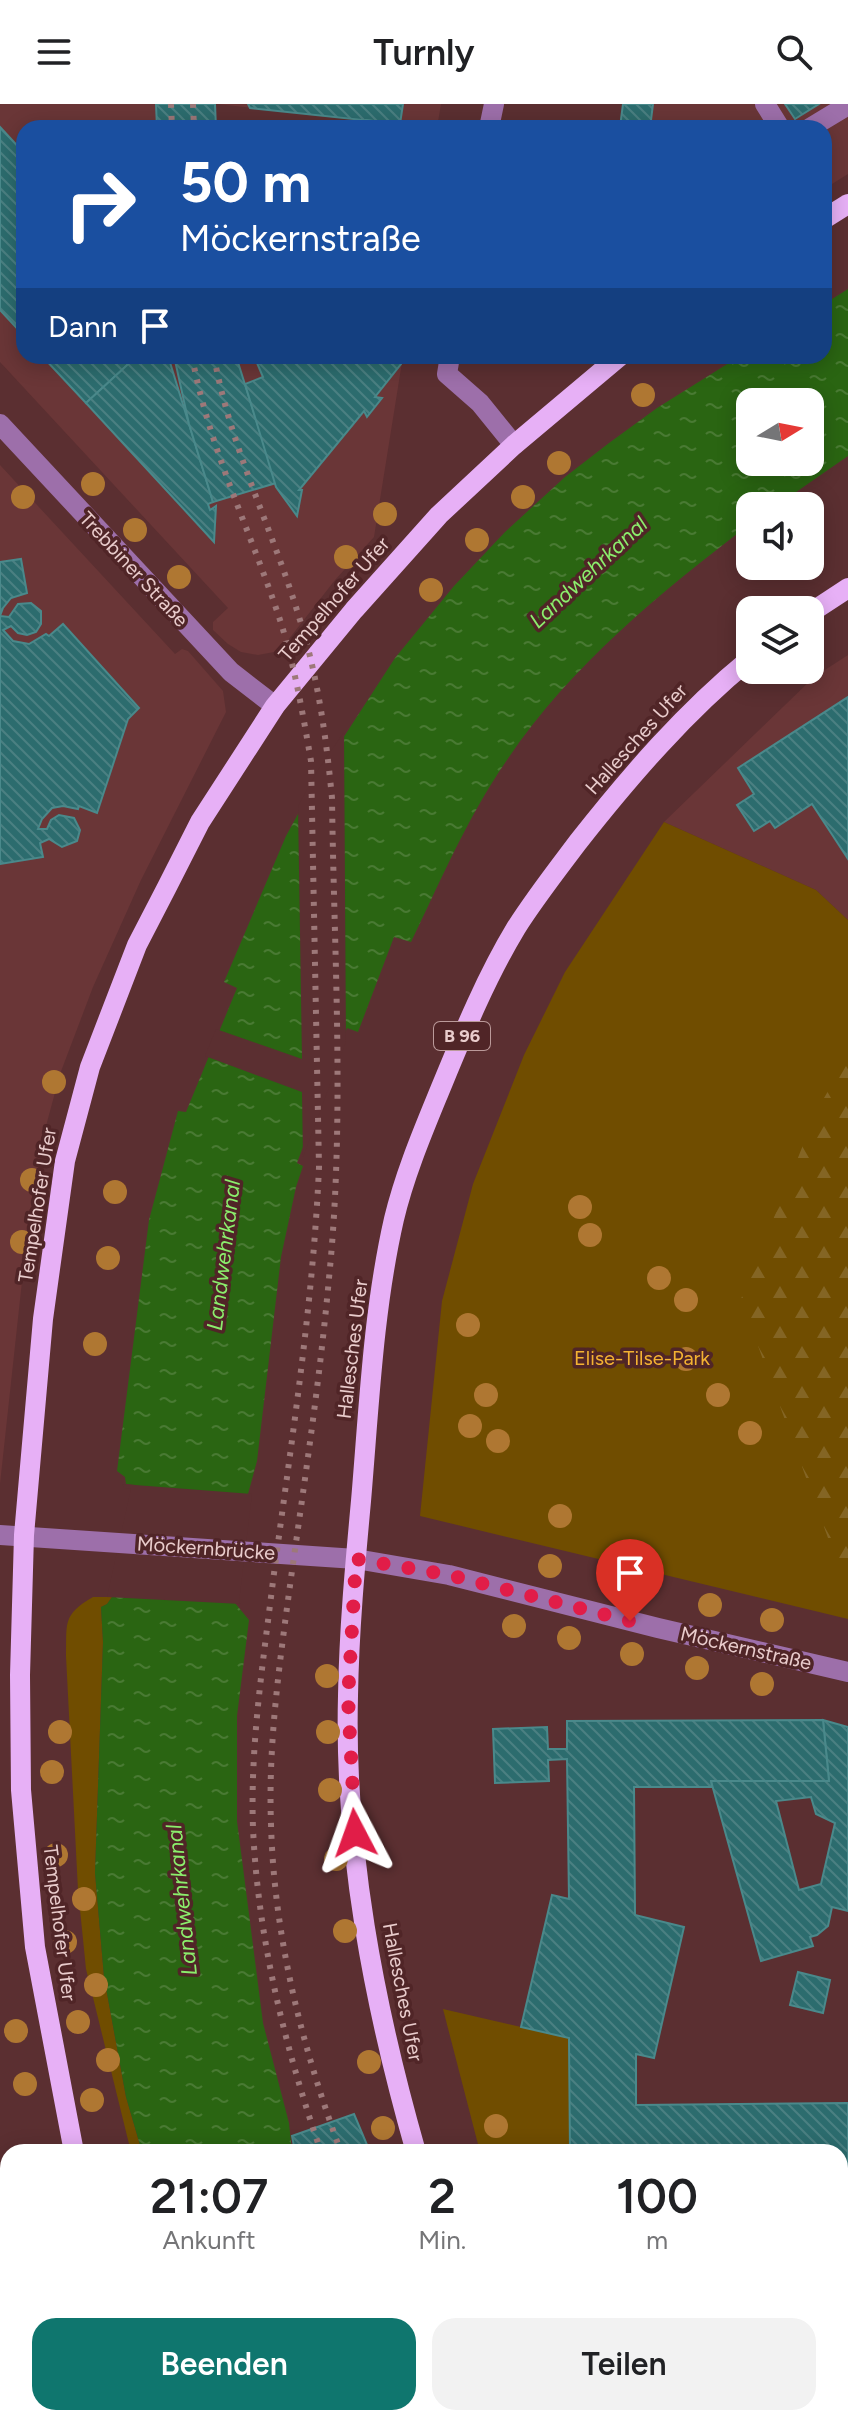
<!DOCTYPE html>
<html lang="de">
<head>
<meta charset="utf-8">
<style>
	body { margin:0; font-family:Figtree,sans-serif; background:#f2f2f2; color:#202124; height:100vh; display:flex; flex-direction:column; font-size:30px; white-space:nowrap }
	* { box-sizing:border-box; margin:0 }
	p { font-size:26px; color:#757577 }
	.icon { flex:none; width:44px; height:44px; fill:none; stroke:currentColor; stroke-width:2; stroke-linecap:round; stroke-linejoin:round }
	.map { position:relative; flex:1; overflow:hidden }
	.sheet { position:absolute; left:0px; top:2040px; width:848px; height:282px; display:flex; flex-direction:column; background:#fff; border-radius:24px 24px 0 0; box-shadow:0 4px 20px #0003 }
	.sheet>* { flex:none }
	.hud { position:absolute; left:16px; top:16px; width:816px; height:244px; border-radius:24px; box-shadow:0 4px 20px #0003; background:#1a4fa0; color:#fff; overflow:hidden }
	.needle { width:52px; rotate:80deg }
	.fabs { position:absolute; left:736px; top:284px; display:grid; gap:16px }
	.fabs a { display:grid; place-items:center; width:88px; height:88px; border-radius:16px; background:#fff; box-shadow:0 4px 20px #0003; font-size:40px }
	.pin { position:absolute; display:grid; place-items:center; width:68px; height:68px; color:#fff; margin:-82px -34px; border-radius:50% 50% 50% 0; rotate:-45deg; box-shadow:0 0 8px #0007 }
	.pin .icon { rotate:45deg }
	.me { position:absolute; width:88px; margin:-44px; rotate:356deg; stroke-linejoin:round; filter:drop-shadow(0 0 6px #0008) }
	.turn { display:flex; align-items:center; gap:28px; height:168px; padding:0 32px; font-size:36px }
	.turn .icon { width:104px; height:104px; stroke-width:2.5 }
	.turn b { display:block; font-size:56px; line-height:68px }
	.then { display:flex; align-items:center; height:76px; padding:0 32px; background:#0003; gap:16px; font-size:30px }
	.eta { display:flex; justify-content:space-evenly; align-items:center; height:136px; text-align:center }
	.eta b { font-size:48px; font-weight:600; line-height:56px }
	.cta { display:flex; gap:16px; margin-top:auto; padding:16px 32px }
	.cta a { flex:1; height:92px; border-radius:24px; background:#0f766e; color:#fff; font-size:32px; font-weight:600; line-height:92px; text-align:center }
	.cta a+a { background:#f2f2f2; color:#202124 }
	header { display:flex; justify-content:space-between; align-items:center; height:104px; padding:0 32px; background:#fff; font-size:36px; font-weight:600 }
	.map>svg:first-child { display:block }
</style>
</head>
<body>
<header><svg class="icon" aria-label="menu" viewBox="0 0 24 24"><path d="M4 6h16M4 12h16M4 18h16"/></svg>Turnly<svg class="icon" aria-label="search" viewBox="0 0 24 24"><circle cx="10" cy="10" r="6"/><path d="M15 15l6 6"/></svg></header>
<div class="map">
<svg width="848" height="2321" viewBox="0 0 848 2321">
	<defs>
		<pattern id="forest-firs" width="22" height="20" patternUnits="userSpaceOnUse" patternTransform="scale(2)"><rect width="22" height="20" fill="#704d00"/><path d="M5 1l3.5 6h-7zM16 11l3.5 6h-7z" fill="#846524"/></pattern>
		<pattern id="water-ripples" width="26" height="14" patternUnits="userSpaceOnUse" patternTransform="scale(2)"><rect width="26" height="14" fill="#2a6512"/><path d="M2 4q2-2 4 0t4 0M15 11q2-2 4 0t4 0" fill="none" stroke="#497a33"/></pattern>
		<pattern id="building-back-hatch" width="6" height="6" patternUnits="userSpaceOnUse" patternTransform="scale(2)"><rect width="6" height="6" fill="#2c6c6e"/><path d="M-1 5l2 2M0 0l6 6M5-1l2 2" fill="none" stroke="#4b8082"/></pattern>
	</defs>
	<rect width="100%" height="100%" fill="#5b2f31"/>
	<g fill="#6a3637">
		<path d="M0,0H441L437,24L216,0V24H24V252H403L374,433L335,476L285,540L274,548L258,551L241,548L228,540L213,526V518L228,504L0,258Z"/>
		<path d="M653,0H848V70L824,85V24H650Z"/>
		<path d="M0,361L175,550L182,545L188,547L223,587L226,608L141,776L93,883L60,970L46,1022L29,1113L0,1380Z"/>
		<path d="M848,551V816L816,786L664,718L814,573Z"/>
		<path d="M561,2314H776V2321H563Z"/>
	</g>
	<g fill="#704d00">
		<path d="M664,718L816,786L848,816V1515L420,1412L442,1197L473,1080L524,951L565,868Z"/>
		<path d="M93,1493H112L107,1500L101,1503L103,1538L95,1769L104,1873L126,1993L142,2048H131L86,1865L78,1786L66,1552C67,1519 62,1511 93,1493Z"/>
		<path d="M443,1905L569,1934L570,2048H480Z"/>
	</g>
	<path fill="url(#forest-firs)" d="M848,954V1467L839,1464L741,1195L818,1004Z"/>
	<g fill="url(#water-ripples)" fill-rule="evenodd">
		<path d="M848,185V352L776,402H750V420C661,488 570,562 507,656C468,712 441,776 411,838L394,833L358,928L347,924L297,1059L303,1062L296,1083L281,1153L257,1357L248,1390L235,1499L249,1516L237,1612V1717L263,1919L289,2019L292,2048H142L126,1993L104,1873L95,1769L103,1538L101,1503L107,1500L112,1493L135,1381L126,1380L125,1373L117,1367L149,1116L178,1007L186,1008L237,884L224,878L286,732L321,668L395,554L454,482L505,428L565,373L609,339L657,304L740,252H824V200ZM750,298H810V358H750Z"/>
		<path d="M244,2314H369L372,2321H247Z"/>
	</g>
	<g fill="#5b2f31">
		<path d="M344,628L346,938L303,1053L302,988L205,952L216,925L302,955L298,702L318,666Z"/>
		<path d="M122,1380L252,1390L239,1498L241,1500L107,1493L131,1385L124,1384Z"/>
	</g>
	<g fill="url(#building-back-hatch)" stroke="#4a898b" stroke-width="2" fill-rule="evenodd">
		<path d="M156,0H215L216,24H157Z"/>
		<path d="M248,0H403L400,20L250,4Z"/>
		<path d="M623,0H653L650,24H582L583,19L620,23Z"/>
		<path d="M785,0H819L795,15Z"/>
		<path d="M366,16L400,20L430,24H365Z"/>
		<path d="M0,23L24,49V232L0,206Z"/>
		<path d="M42,252H137L86,299Z"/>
		<path d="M137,252H168L213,398L208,400L210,406L216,402L214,438L86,299Z"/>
		<path d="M174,252H236L276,379L213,398L189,320Z"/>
		<path d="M254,252H402L401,260L375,293L382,294L367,313L364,307L299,386H302L297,412L276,383L245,280L263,273Z"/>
		<path d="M21,455L27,489L11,494L3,504L0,512L9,513L18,500L31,499L41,507V520L36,528L27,531L18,529L11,522L3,526L13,537L29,540L46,530L49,532L63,520L139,604L128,615L97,709L79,702L78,705L63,702L52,704L42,715L38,725H47L51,716L59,711L74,714L80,726L77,737L62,743L49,735L40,739L43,753L0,760V458Z"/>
		<path d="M848,593V755L812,700L775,724L770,717L754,727L737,701L754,690L738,664Z"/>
		<path d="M823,1616L848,1623V1807L832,1803L828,1822L817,1831L810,1833L813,1842L761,1857L711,1677H829ZM811,1693L816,1710L835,1719L821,1780L799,1786L776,1697Z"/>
		<path d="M823,1616L829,1677H711L712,1683H634L635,1811L684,1823L654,1954L636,1950V2001L848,1999V2068H840V2048H570L569,1934L521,1923L552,1791L569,1795L567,1655L548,1656L549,1677L495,1679L493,1625L547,1623L548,1645H567V1617Z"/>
		<path d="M798,1868L830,1876L823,1909L790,1901Z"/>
		<path d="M354,2010L370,2048H295L292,2032Z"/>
		<path d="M0,2096H6L8,2102V2124L5,2125L8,2134V2233H0Z"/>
		<path d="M840,2168H848V2321H811V2314H840Z"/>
		<path d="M0,2233H8V2314H72L74,2321H5L0,2308Z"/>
		<path d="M370,2314H460L462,2321H373Z"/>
		<rect x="618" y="2314" width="117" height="7"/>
	</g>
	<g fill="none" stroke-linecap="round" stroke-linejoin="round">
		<g stroke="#9d6faa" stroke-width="20">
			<path d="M765,0L780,24"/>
			<path d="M489,24L494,0"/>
			<path d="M810,24L848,1"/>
			<path d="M450,252L447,270L480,299L514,341"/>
			<path d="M0,320L231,568L275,602"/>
			<path d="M0,1431L356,1455L449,1471L658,1524L848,1568"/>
		</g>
		<g stroke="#e7b0f6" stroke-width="20">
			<path d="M824,115L848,100"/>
			<path d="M810,509L848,484"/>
			<path d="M74,2048L35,1843L21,1686L20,1571L24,1431L43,1215L65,1057L90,963L137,841L167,783L200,718L275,602L354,506L439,411L514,341L620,252"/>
			<path d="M416,2048C374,1901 344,1746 348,1592C349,1527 355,1462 361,1397C369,1304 373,1207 394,1115C404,1073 421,1032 437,993C461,935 484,877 516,824C535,794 557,766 578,738C630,672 685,608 750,555"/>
			<path d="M132,2314L134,2321"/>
			<path d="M499,2314L501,2321"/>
		</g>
		<g stroke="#9d7879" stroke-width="6" stroke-dasharray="4 8" stroke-linecap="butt">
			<path d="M171,0L172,24"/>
			<path d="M193,0L194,24"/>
			<path d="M192,252C209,345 252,430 281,519C295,564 303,611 311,657L319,1063C313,1202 291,1339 273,1477C263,1559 250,1642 253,1724C258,1836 285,1943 321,2048"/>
			<path d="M214,252C230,343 273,426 299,513C318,573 326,632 332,694C334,853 345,1015 329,1174C320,1274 305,1374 291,1474C280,1556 268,1638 271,1720C274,1833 302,1943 341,2048"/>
			<path d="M404,2314L406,2321"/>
			<path d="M429,2314L431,2321"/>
		</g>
	</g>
	<g fill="#af7732">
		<circle cx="643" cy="291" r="12"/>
		<circle cx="559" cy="359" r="12"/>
		<circle cx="93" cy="380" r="12"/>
		<circle cx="23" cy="393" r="12"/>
		<circle cx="523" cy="393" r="12"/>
		<circle cx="385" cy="410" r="12"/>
		<circle cx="135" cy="426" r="12"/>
		<circle cx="477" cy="436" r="12"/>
		<circle cx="346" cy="453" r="12"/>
		<circle cx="179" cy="473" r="12"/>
		<circle cx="431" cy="486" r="12"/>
		<circle cx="54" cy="978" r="12"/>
		<circle cx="32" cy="1076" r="12"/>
		<circle cx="115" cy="1088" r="12"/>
		<circle cx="580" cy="1103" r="12"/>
		<circle cx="590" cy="1131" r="12"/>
		<circle cx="22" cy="1138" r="12"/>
		<circle cx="108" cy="1154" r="12"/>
		<circle cx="659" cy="1174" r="12"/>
		<circle cx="686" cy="1196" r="12"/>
		<circle cx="468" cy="1221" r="12"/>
		<circle cx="95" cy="1240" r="12"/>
		<circle cx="686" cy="1255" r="12"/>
		<circle cx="486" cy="1291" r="12"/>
		<circle cx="718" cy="1291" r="12"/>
		<circle cx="470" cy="1322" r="12"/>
		<circle cx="750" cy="1329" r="12"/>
		<circle cx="498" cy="1337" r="12"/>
		<circle cx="560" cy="1412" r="12"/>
		<circle cx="550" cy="1462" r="12"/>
		<circle cx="619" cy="1478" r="12"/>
		<circle cx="710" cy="1501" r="12"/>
		<circle cx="772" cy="1516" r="12"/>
		<circle cx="514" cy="1522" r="12"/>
		<circle cx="569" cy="1534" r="12"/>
		<circle cx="632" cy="1550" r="12"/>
		<circle cx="697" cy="1564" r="12"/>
		<circle cx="327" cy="1572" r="12"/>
		<circle cx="762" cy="1580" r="12"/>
		<circle cx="60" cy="1628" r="12"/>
		<circle cx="328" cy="1628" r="12"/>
		<circle cx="52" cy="1668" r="12"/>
		<circle cx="330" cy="1686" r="12"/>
		<circle cx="56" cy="1751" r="12"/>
		<circle cx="336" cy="1755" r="12"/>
		<circle cx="84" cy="1795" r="12"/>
		<circle cx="345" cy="1827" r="12"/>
		<circle cx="65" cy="1838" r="12"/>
		<circle cx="96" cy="1881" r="12"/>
		<circle cx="78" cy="1918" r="12"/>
		<circle cx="16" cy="1927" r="12"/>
		<circle cx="108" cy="1956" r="12"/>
		<circle cx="369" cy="1958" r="12"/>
		<circle cx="25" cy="1980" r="12"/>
		<circle cx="92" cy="1996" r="12"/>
		<circle cx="496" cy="2022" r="12"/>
		<circle cx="383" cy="2024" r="12"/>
	</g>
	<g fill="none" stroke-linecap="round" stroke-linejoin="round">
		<path stroke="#e11d48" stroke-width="14" stroke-dasharray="0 25.2" d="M355,1729L348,1594L356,1455L449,1471L630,1517"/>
	</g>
	<g text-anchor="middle" stroke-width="7" stroke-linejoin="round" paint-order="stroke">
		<rect fill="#502527" stroke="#bb9a9a" stroke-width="2" x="434" y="918" width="56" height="28" rx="6"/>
		<g font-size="18" font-weight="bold" fill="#e9cccc">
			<text x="462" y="938">B 96</text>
		</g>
		<g font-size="20" fill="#e9cccc" stroke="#502527">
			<text transform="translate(134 465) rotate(47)" y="7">Trebbiner Straße</text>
			<text transform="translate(334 495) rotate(-49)" y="7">Tempelhofer Ufer</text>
			<text transform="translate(636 635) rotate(-48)" y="7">Hallesches Ufer</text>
			<text transform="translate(37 1101) rotate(-81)" y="7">Tempelhofer Ufer</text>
			<text transform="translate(352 1245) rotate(-83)" y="7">Hallesches Ufer</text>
			<text transform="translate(206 1444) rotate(4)" y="7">Möckernbrücke</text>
			<text transform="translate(746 1544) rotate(13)" y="7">Möckernstraße</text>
			<text transform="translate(60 1819) rotate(83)" y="7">Tempelhofer Ufer</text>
			<text transform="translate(403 1888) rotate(79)" y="7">Hallesches Ufer</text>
		</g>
		<g font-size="20" fill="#f4b232" stroke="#502527">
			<text x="642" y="1261">Elise-Tilse-Park</text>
		</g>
		<g font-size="22" font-style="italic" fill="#8bee6c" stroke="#502527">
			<text transform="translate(588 468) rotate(-43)" y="8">Landwehrkanal</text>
			<text transform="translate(223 1151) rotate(-83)" y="8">Landwehrkanal</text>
			<text transform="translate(181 1796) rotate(-96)" y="8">Landwehrkanal</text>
		</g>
	</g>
</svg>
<div class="fabs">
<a><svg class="needle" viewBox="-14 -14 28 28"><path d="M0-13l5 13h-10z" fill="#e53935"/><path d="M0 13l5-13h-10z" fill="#757577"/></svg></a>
<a><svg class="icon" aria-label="sound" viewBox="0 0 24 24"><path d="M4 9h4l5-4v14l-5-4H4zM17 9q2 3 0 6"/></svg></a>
<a><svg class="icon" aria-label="layers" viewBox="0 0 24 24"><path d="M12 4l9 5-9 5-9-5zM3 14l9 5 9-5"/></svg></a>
</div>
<div class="pin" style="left:630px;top:1517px;background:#d93025"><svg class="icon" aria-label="arrive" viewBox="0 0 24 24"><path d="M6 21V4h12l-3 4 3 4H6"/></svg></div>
<svg class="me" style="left:355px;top:1729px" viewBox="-20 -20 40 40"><path d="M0-17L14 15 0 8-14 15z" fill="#e11d48" stroke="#fff" stroke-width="4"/></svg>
<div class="hud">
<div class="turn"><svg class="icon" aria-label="right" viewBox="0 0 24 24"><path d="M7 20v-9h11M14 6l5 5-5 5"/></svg><div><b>50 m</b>Möckernstraße</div></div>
<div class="then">Dann<svg class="icon" aria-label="arrive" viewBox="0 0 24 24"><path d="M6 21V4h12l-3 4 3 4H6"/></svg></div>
</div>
<section class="sheet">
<div class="eta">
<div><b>21:07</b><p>Ankunft</p></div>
<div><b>2</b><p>Min.</p></div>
<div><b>100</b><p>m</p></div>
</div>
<div class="cta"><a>Beenden</a><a>Teilen</a></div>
</section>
</div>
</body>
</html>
